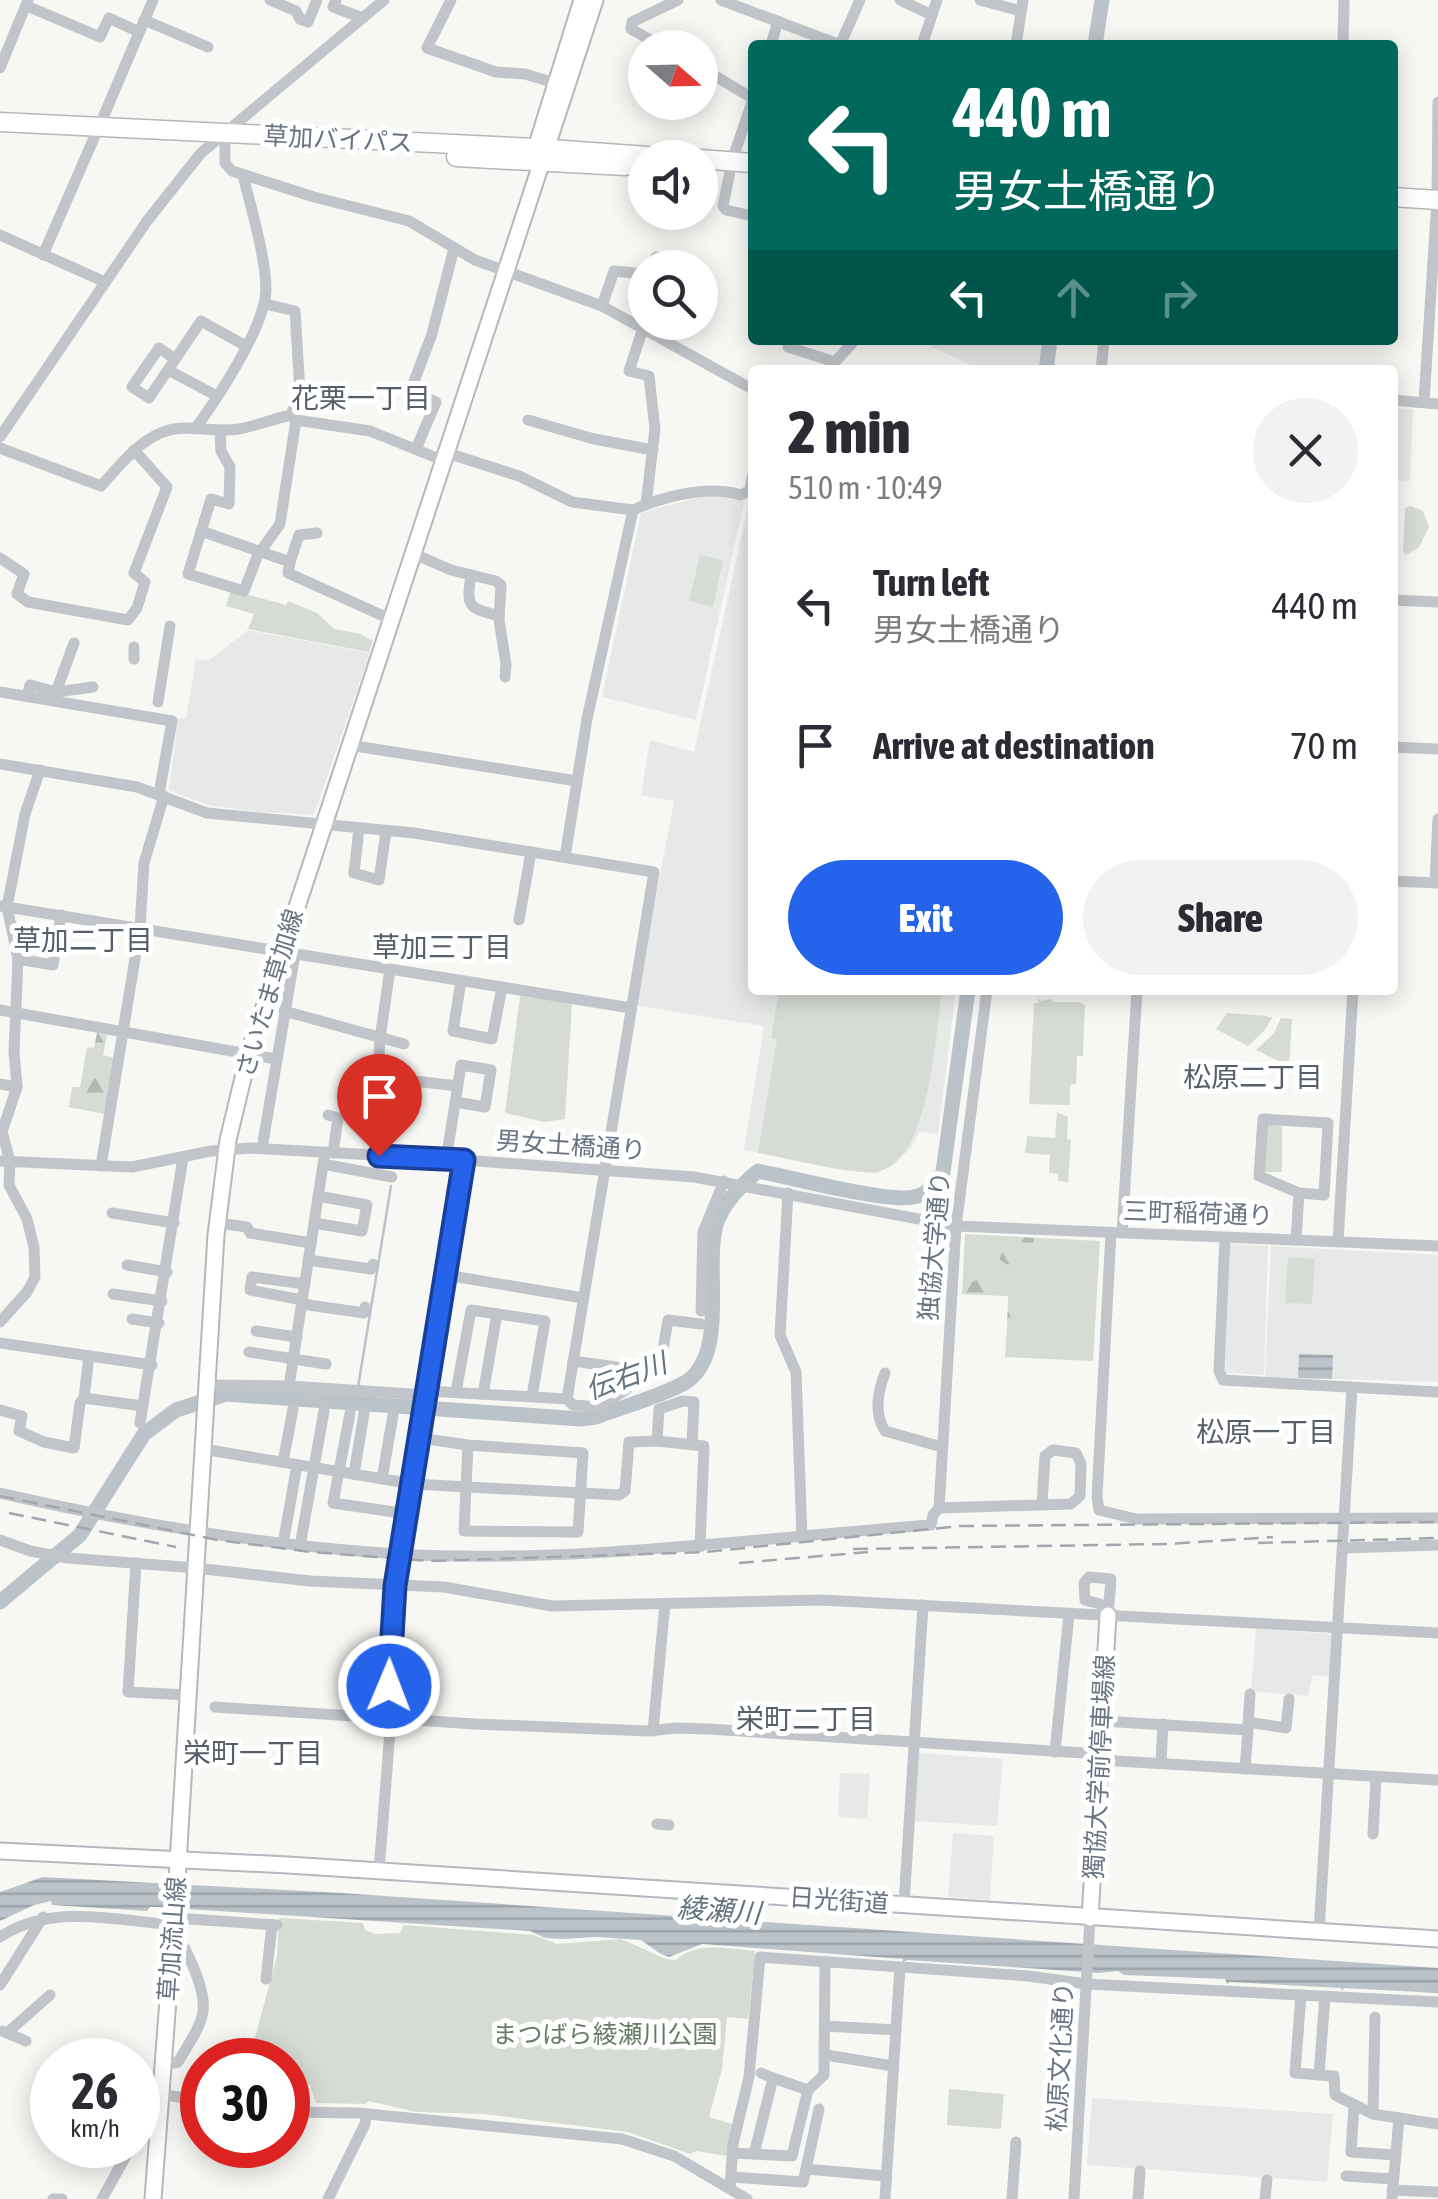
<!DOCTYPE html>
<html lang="en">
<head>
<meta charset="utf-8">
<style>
	body { margin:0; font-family:"Asap Condensed","Noto Sans JP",sans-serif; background:#f2f2f3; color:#2b2b33; height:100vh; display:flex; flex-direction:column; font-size:38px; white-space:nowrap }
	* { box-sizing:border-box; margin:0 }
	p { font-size:32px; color:#7c7c81 }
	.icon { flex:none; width:55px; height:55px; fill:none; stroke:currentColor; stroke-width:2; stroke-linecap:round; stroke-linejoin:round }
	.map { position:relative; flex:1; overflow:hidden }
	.sheet { position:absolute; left:748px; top:365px; width:650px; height:630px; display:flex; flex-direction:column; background:#fff; border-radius:10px; box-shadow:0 5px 25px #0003 }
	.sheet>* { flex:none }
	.top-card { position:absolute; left:748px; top:40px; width:650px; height:305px; border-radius:10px; box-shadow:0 5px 25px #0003; background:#00695c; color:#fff; overflow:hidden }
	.needle { width:65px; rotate:110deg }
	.buttons { position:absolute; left:628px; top:30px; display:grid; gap:20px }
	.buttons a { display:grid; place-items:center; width:90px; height:90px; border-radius:50%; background:#fff; box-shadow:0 5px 25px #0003; font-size:50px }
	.speed { position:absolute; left:30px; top:2038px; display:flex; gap:20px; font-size:50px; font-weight:700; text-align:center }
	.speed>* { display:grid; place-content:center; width:130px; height:130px; border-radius:50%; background:#fff; box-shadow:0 5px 25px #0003; line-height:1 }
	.speed small { font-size:25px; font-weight:400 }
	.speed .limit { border:15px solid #d22; background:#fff; color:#111 }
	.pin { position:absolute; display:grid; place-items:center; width:85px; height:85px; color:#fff; margin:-102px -42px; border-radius:50% 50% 50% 0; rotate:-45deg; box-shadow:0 0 10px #0007 }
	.pin .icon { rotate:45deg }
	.me { position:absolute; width:110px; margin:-55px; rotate:1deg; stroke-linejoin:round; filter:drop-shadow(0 0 8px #0008) }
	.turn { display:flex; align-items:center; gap:35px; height:210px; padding:0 40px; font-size:45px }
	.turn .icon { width:130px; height:130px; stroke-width:2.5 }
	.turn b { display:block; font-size:70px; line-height:85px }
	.lanes { display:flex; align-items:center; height:95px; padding:0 40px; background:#0003; justify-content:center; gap:50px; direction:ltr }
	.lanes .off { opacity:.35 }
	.round { display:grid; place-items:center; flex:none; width:105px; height:105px; border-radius:52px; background:#f2f2f3 }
	.headline { display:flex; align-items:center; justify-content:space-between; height:170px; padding:0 40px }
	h1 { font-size:60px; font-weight:800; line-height:75px }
	.action { display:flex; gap:20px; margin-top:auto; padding:20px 40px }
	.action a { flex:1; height:115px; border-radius:60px; background:#2563eb; color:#fff; font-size:40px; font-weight:800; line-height:115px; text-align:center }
	.action a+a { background:#f2f2f3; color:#2b2b33 }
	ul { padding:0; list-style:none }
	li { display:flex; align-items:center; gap:30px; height:140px; padding:0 40px }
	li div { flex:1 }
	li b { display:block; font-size:38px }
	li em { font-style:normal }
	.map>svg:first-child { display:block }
</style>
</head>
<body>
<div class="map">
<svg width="1438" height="2199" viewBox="0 0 1438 2199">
	<defs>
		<pattern id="forest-firs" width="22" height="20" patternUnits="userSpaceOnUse" patternTransform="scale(2.5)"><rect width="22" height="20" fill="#d6dcd4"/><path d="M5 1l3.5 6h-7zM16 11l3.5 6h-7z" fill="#b1b7b1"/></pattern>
		<pattern id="water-rules" width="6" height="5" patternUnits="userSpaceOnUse" patternTransform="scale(2.5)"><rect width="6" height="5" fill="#bbc3c9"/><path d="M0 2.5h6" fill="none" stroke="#9ca3a9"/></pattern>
	</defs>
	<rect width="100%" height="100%" fill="#f7f7f4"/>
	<g fill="#e7e8e8">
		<path d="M930,340H1045L1041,370H973L970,365L930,346Z"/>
		<path d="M1393,408L1413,409L1410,481L1393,480Z"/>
		<path d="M718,492L744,502L696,720L602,697L641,513Z"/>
		<path d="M750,498L752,990H956L938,1134L919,1131L912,1147L895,1163L875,1174L744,1150L764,1026L635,1005L674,801L641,795L650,740L694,752Z"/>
		<path d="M248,630L370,653L314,815L258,812L208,805L169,790L178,718H186L196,659L209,660Z"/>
		<path d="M1230,1244L1268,1246L1264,1375L1225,1373Z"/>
		<path d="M1271,1246L1438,1255V1382L1265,1377Z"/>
		<path d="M1256,1629L1334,1634L1331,1676L1313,1675L1308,1696L1251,1691Z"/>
		<path d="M919,1753L1003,1759L997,1826L915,1821Z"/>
		<path d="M840,1773L870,1774L867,1819L838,1817Z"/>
		<path d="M953,1833L994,1836L990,1900L948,1897Z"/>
		<path d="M1092,2098L1333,2114L1327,2182L1087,2165Z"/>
	</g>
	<g fill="#d6dcd4">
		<path d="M1411,506L1423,511L1429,527L1419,547L1406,555L1403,551L1405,508Z"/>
		<path d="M700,555L723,560L713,607L689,601Z"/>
		<path d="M231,590L286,605L288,601L317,613L334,629L361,634L373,641L369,652L248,629L254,614L226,606Z"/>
		<path d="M779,990H942C935,1033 930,1171 872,1172C843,1173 788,1158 758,1153L777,1040L771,1038Z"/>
		<path d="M520,996L572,1003L565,1119L545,1122L505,1113Z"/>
		<path d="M1038,997L1040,1001L1052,999L1053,1002H1079L1085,1005L1083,1056H1077L1076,1084L1070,1085V1105L1029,1104L1034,1003H1038Z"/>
		<path d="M1227,1013L1266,1016L1272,1018L1264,1031L1248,1046L1216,1029Z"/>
		<path d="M1281,1018L1292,1019L1289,1066L1256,1050L1274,1033Z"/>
		<path d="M1057,1112L1068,1117L1067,1139L1071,1140L1068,1182L1058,1181V1174L1049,1173L1050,1155L1025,1153L1027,1136L1055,1138Z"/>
		<path d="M1266,1123L1282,1124V1172H1262Z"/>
		<path d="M965,1234L1100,1241L1093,1361L1005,1357L1009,1296L962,1294Z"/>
		<path d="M1288,1257L1315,1259L1312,1304L1285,1303Z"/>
		<path d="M279,1918L363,1923L365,1930L375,1934L400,1933L404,1925L534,1935L557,1944L621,1939L666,1959L676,1960C697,1941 729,1949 755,1951L748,2019L727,2017L722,2069L709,2117L732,2124L726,2156L696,2151L690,2154L628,2132L485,2114L416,2112L369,2101L365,2104L316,2103L310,2085H288V2060H249L277,1956Z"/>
		<path d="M949,2089L1004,2094L1001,2129L947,2125Z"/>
	</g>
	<g fill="url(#forest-firs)">
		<path d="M97,1033L107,1035L103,1055L115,1058L104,1114L69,1107L72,1087H80L87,1047L94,1048Z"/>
		<path d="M1001,1236L1034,1238L1033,1248L1008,1265L1000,1260Z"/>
		<path d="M979,1279C1000,1279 1013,1287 1027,1302L1025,1329H1007L1008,1296L962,1294L971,1282Z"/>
	</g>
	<g fill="url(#water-rules)">
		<path d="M1299,1354L1333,1355L1332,1379L1298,1378Z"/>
		<path d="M43,1877L341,1893L1438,1968V1993L1344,1988L1342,1991L1341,1988L1230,1982L1227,1984L1225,1979L1124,1975L1118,1971L1099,1973L908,1960L903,1962V1959L702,1944L669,1957L659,1953L641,1940L597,1937L564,1939L545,1938L530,1931L156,1907H150L147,1911L52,1905L51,1901L34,1905L0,1921V1892Z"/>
	</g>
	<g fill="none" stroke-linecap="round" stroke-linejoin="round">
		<g stroke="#bbc3c9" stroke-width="2.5">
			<path d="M358,1387L391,1186"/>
			<path d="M355,1403L356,1394"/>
		</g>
		<g stroke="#bbc3c9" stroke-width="15">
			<path d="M1095,45L1102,0"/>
			<path d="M1046,370L1050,340"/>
			<path d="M0,1602L80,1535L144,1434L176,1410L226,1394L581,1419L596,1417C617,1409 673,1392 689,1380C728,1349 704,1268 716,1225C723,1203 741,1185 758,1171C789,1177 888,1203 914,1197C927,1194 937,1184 943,1172L968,990"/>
		</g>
		<defs>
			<g id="major">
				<path d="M540,158L536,148L582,0"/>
				<path d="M0,1851L288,1865L1438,1939"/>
				<path d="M1090,1918L1108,1615"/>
				<path d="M153,2199L177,1880L216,1235L228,1140L249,1053L595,0"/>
			</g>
			<g id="highway">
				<path d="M0,122L536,148L676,158"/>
				<path d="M456,157L625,166"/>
				<path d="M700,159L752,163"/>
				<path d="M1392,197L1438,200"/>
			</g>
		</defs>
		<use href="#major" stroke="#b4b7bc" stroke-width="19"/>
		<use href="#highway" stroke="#b4b7ba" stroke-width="21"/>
		<g stroke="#c1c4c8" stroke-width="11">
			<path d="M270,0L296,11L300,19L308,22L317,0"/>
			<path d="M336,0L333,7L363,18"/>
			<path d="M451,0L427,48L496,72L525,74L555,83"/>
			<path d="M721,0L840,45"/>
			<path d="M900,0L932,15"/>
			<path d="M980,0L1021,11"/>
			<path d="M27,6L100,37L109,18L139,32"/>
			<path d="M144,20L208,47"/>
			<path d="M771,45L778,21"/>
			<path d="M840,45L860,0"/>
			<path d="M922,45L937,0"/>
			<path d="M1016,45L1023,0"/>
			<path d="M1343,45L1344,0"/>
			<path d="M665,48L631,29L632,22L678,0"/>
			<path d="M700,67L752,98"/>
			<path d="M0,68L28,0"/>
			<path d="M752,102L732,161L723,206L726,210L752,216"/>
			<path d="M99,127L153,0"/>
			<path d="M225,133V163L232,171L314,197L409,221L475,260L602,306L752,389"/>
			<path d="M0,235L105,282"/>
			<path d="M43,255L94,138"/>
			<path d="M652,268L656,257L675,262"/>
			<path d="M265,304L295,311L300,392L291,415"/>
			<path d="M602,306L614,271L645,274"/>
			<path d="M643,328L629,371L649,376L655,429L646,504"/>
			<path d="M790,340L788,347L835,362"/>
			<path d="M175,359L159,348L132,387L149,398L201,321L246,346"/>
			<path d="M168,370L217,396"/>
			<path d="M832,370L835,362L855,340"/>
			<path d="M1101,370L1104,340"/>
			<path d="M1392,400L1438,404"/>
			<path d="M1424,401L1437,200L1438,102"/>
			<path d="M528,420L594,439L653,450"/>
			<path d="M195,429C217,399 265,327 266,290C266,258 251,208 243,175"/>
			<path d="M220,430L221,451L230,467L229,504L211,499L188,574L244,591L259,552"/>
			<path d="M0,437L147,221L201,153L384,0"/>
			<path d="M0,448L101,486C123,462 147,429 183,428C202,428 220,432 239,429C256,426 276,418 291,415L296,420L370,431L442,460"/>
			<path d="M416,449L436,402L410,392L432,334L454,248"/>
			<path d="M444,452L519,476L572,502L633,510"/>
			<path d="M201,531L290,562L299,535L317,533"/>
			<path d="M260,552L280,524L296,420"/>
			<path d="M412,553L451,570L496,581L501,585L499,620L506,664L505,677"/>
			<path d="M0,558L24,574L17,594L28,602L128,620L137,608L145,582L134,573L167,487L134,450"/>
			<path d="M290,562L288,573L390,619"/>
			<path d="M471,575C466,607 468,608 499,616"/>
			<path d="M1392,600L1438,602"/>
			<path d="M134,647V659"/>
			<path d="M0,692L172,721L159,794"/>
			<path d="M56,692L74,643"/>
			<path d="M27,696L30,685L56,692L93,687"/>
			<path d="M158,702L170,626"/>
			<path d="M349,745L577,781"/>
			<path d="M1392,747L1438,749"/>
			<path d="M0,764L137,787L207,813L414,833L654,872L567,1399L428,1391"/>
			<path d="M359,829L354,873L379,880L386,831"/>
			<path d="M565,857L587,719L633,510C664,496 708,485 741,495L750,490L752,477"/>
			<path d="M1392,881L1438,883"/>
			<path d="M1435,883L1438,819"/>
			<path d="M0,906L631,1008"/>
			<path d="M519,920L531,852"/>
			<path d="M18,959L53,965L61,915"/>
			<path d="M461,981L453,1031L492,1039L502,987"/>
			<path d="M0,1010L276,1059"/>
			<path d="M284,1011L404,1044"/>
			<path d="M380,1077L458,1086"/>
			<path d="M0,1084L17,1087"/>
			<path d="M328,1115L338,1118L333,1153"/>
			<path d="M262,1148L295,954"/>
			<path d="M325,1152L289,1386L427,1395"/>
			<path d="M379,1155L386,1115L378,1072L380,1039L390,969"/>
			<path d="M447,1159V1154L461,1065L491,1070L485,1107L455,1102"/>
			<path d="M0,1161L132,1167L211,1151L250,1148L463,1160L694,1177L956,1226L1438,1246"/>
			<path d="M323,1164L392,1177"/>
			<path d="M101,1166L140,928L144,863L164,796"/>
			<path d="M788,1193L780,1335L796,1372L802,1537"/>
			<path d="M112,1213L174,1223"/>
			<path d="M218,1223L247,1227L250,1233L311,1243"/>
			<path d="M314,1223L362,1231L367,1205L318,1196"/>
			<path d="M1111,1233L1097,1497L1099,1510L1136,1519L1438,1518"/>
			<path d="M1122,1233L1137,990"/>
			<path d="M1225,1238L1219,1371L1223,1380L1438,1392"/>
			<path d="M1296,1240L1299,1193L1324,1195L1328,1123L1263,1119L1259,1176L1299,1193"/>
			<path d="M1338,1241L1353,990"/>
			<path d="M308,1260L371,1269L373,1264"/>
			<path d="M127,1265L167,1272"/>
			<path d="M446,1275L583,1298"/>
			<path d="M113,1294L162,1301"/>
			<path d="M302,1300L250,1290L252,1277L305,1284"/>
			<path d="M302,1304L364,1313L365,1307"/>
			<path d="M701,1311L703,1232L724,1181"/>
			<path d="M132,1319L159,1323"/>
			<path d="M0,1322L27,1292L35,1277L34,1247L27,1219L9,1185L10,1161L2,1132L17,1087L14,1051L18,959L7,907L25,814L40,770"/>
			<path d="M256,1331L297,1337"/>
			<path d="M0,1343L152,1365"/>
			<path d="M249,1352L326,1364"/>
			<path d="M89,1356L84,1398L143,1406"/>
			<path d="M573,1361L659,1373L668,1320L701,1324"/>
			<path d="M885,1373C878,1391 874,1414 885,1431L942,1447"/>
			<path d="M208,1385L289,1386"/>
			<path d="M456,1392L471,1310L545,1321L532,1396"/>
			<path d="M483,1394L497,1314"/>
			<path d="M567,1399L573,1405L598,1407L627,1389"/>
			<path d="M0,1410L22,1416L19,1431L44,1442L74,1448L80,1403L84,1398"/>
			<path d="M350,1413L333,1503L408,1514"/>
			<path d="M140,1423L183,1158"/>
			<path d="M420,1438L468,1445L583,1453L578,1532L464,1531L468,1445"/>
			<path d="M657,1441L659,1409L683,1401L694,1402L692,1444"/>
			<path d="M203,1449L413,1484L619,1495L625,1491L629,1442L657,1441L704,1446L700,1547"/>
			<path d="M283,1462L293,1409"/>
			<path d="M354,1474L364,1413"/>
			<path d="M382,1479L393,1415"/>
			<path d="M0,1493C131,1523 265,1546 399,1554C577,1564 754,1538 931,1525L933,1515L939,1508L956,1226L987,990"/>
			<path d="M939,1508L1071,1504L1080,1496L1081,1464L1076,1453L1053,1450L1045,1456L1042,1504"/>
			<path d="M0,1540L30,1551L68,1558L196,1568L310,1581L444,1587L552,1606L822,1600L1438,1633"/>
			<path d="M283,1544L297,1465"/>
			<path d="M300,1546L324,1411"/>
			<path d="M1344,1548L1438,1545"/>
			<path d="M136,1563L128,1692L188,1695"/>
			<path d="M1089,1577L1111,1579L1108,1615L1100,1604L1085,1600L1084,1583Z"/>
			<path d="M215,1707L475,1724L648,1731L677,1728L708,1729L1100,1754"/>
			<path d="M1102,1721L1248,1730L1245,1769"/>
			<path d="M1248,1722L1286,1728L1289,1699"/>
			<path d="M1248,1726L1250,1694"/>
			<path d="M653,1731L665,1604"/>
			<path d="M1055,1752L1069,1614"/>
			<path d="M1100,1760L1438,1780"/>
			<path d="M1161,1763L1163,1724"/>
			<path d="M657,1824L669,1825"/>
			<path d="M1373,1834L1376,1777"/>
			<path d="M379,1871L391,1718L388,1665L395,1586L463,1160"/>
			<path d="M904,1904L923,1605"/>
			<path d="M174,1918L277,1925"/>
			<path d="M1319,1931L1352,1388"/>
			<path d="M0,1937C52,1903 115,1920 173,1925"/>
			<path d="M266,1979L272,1925"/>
			<path d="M0,1985L43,1917"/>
			<path d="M1301,1995L1295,2073L1334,2076L1335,2095L1373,2114L1438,2124"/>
			<path d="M825,2026L896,2030"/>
			<path d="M2,2031L26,2041"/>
			<path d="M7,2033L50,1995"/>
			<path d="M826,2055L893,2066"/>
			<path d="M163,2065L178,2062C203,2020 213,2012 192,1964C186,1952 185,1943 173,1939"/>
			<path d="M1319,2075L1325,1996"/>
			<path d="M773,2078L808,2090"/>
			<path d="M161,2094L202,2101"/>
			<path d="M1354,2105L1351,2152L1396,2155"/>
			<path d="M819,2109L806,2169L886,2176"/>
			<path d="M288,2112L358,2113L622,2139L674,2156L747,2199"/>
			<path d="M1373,2114L1375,2017"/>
			<path d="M732,2153L792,2156L808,2090L824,2075L825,1962"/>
			<path d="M754,2154L773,2078L761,2073"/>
			<path d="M1346,2176L1393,2179"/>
			<path d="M732,2177L803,2182L806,2169"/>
			<path d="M730,2187L733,2144L749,2077L760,1957L1028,1976L1087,1984L1438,2002"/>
			<path d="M1392,2190L1438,2192"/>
			<path d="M53,2199H62"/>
			<path d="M102,2199L132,2145"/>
			<path d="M328,2199L365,2124L366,2114"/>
			<path d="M885,2199L900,1967"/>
			<path d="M1012,2199L1016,2142"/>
			<path d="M1074,2199L1090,1918"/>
			<path d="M1138,2199L1140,2171"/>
			<path d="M1265,2199L1267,2180"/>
			<path d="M1392,2199L1399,2118"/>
		</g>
		<use href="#major" stroke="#fff" stroke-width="15"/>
		<use href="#highway" stroke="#fff" stroke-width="18"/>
		<g stroke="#a2a7ad" stroke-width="2.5" stroke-dasharray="15 8" stroke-linecap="butt">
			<path d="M0,1496L218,1540L311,1552L429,1561L705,1552L960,1526L1438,1522"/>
			<path d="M9,1513L176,1547"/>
			<path d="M1258,1543L1438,1538"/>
			<path d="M853,1549L1167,1544L1273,1537"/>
			<path d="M739,1563L868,1552"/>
		</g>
	</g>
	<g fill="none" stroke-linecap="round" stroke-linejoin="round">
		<defs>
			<path id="route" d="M379,1156L464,1160L395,1586L389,1686"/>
		</defs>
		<use href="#route" stroke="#184099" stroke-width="25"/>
		<use href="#route" stroke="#2563eb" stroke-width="18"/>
	</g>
	<g text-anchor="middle" stroke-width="10" stroke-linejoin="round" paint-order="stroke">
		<g font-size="25" fill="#687383" stroke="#fff">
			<text transform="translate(338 139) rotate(3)" y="9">草加バイパス</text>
			<text transform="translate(269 993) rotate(-73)" y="9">さいたま草加線</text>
			<text transform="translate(571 1145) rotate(4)" y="9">男女土橋通り</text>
			<text transform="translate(1198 1213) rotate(2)" y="9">三町稲荷通り</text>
			<text transform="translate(934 1246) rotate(-85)" y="9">独協大学通り</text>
			<text transform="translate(1099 1767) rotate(-87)" y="9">獨協大学前停車場線</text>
			<text transform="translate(839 1900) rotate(4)" y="9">日光街道</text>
			<text transform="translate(172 1939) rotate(-86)" y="9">草加流山線</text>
			<text transform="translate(1060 2057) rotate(-87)" y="9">松原文化通り</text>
		</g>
		<g font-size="25" fill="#687b66" stroke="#fff">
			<text x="605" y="2043">まつばら綾瀬川公園</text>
		</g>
		<g font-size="28" fill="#555e69" stroke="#fff">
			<text x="361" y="408">花栗一丁目</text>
			<text x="83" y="950">草加二丁目</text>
			<text x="442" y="957">草加三丁目</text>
			<text x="1253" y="1087">松原二丁目</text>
			<text x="1266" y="1442">松原一丁目</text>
			<text x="806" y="1729">栄町二丁目</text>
			<text x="253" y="1763">栄町一丁目</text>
		</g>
		<g font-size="28" font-style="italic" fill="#63747f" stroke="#fff">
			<text transform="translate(626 1376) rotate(-20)" y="10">伝右川</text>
			<text transform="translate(719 1910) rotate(4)" y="10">綾瀬川</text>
		</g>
	</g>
</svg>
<div class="buttons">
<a><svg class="needle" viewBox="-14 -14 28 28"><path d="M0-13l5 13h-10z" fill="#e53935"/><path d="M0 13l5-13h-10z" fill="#7c7c81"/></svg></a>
<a><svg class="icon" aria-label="sound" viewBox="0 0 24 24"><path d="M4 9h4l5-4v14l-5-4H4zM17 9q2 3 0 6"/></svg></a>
<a><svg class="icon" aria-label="search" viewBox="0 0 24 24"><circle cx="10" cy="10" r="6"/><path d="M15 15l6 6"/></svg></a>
</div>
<div class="speed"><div>26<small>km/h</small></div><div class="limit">30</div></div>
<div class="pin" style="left:379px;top:1156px;background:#d93025"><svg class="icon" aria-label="arrive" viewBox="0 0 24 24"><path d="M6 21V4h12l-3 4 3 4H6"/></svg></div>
<svg class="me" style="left:389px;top:1686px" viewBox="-20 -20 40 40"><circle r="17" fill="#2563eb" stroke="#fff" stroke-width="3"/><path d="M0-11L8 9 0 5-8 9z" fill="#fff"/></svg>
<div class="top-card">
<div class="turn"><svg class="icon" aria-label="left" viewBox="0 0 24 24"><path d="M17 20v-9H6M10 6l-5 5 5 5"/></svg><div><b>440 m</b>男女土橋通り</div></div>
<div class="lanes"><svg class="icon" aria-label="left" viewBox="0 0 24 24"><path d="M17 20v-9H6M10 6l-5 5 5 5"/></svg><svg class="icon off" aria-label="ahead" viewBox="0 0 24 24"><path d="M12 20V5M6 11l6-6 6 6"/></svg><svg class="icon off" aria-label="right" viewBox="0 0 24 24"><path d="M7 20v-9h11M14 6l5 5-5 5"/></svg></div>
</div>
<section class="sheet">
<div class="headline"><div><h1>2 min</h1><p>510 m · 10:49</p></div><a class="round"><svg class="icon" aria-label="close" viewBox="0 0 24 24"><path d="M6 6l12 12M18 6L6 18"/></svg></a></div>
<ul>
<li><svg class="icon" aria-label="left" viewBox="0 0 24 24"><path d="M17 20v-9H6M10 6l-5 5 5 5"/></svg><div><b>Turn left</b><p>男女土橋通り</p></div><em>440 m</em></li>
<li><svg class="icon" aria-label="arrive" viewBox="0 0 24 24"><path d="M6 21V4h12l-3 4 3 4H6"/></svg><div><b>Arrive at destination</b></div><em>70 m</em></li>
</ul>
<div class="action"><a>Exit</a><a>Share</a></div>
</section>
</div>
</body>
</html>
